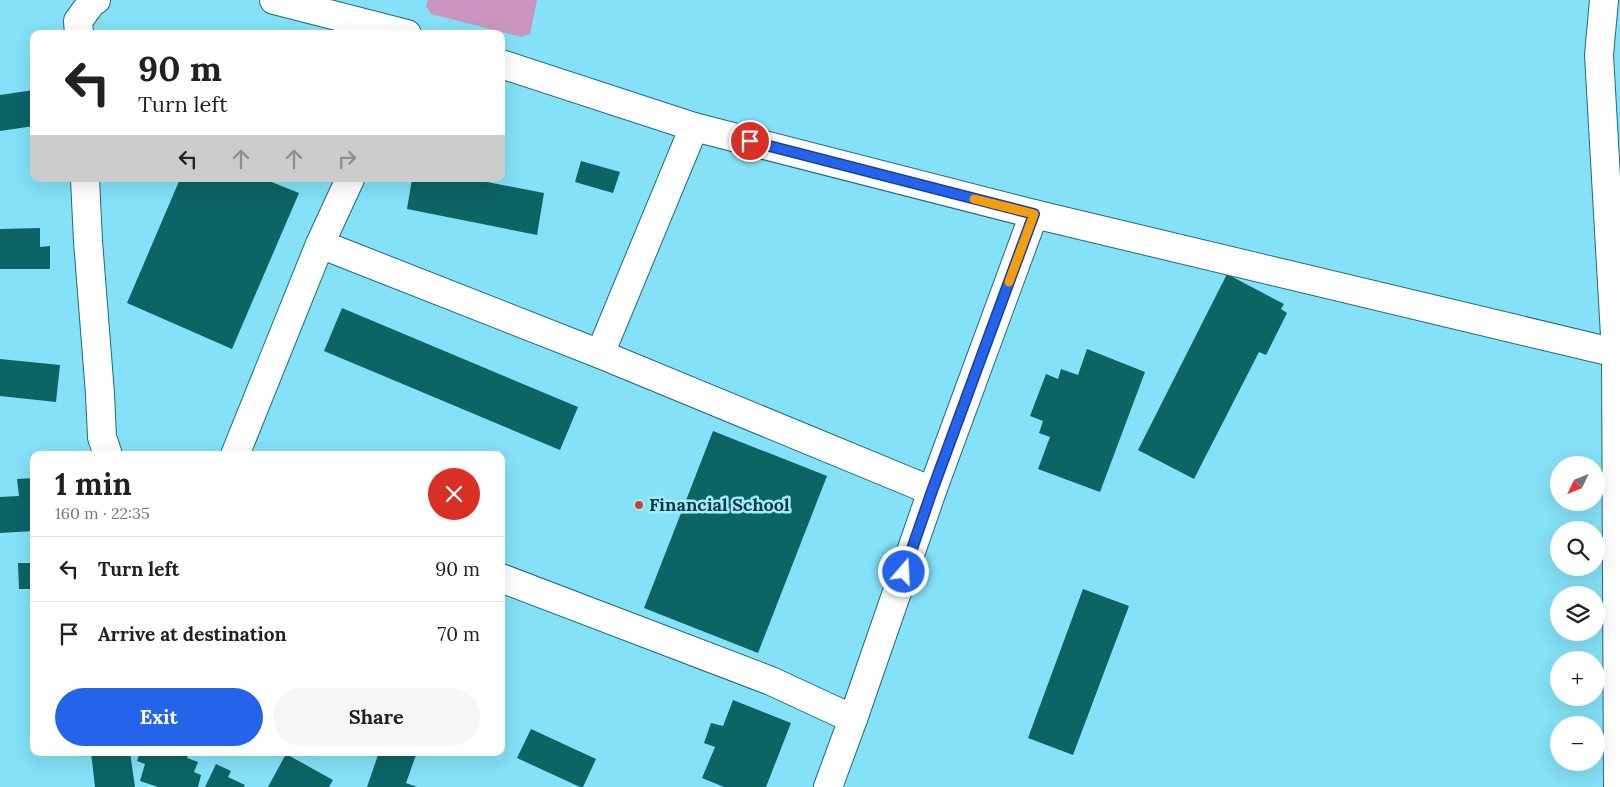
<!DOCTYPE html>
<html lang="en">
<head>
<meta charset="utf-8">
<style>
	body { margin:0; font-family:Lora,serif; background:#f6f6f6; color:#202124; height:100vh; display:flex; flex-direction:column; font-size:19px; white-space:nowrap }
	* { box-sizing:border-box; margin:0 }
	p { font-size:16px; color:#757577 }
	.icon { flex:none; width:28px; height:28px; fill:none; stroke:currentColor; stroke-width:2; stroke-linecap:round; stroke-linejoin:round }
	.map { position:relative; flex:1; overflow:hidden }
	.drawer { position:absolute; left:30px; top:451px; width:475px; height:305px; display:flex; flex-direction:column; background:#fff; border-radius:10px; box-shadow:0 5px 20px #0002 }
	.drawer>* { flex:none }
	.hud { position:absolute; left:30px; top:30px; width:475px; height:152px; border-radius:10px; box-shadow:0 5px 20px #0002; background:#fff; color:#202124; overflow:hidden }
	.needle { width:32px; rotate:227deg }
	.buttons { position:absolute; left:1550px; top:456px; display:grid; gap:10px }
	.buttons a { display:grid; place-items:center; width:55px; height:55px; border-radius:50%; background:#fff; box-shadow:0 5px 20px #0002; font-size:25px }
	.pin { position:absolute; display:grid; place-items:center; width:42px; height:42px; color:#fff; margin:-21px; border:2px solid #fff; border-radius:50%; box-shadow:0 1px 5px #0007 }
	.me { position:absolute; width:55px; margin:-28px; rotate:19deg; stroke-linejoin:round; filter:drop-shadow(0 0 4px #0008) }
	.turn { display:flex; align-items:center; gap:18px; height:105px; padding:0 25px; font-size:22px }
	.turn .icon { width:65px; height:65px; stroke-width:2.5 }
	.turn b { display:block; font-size:35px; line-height:42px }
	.lanes { display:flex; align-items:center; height:48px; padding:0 25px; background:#0003; justify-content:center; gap:25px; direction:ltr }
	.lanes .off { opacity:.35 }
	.round { display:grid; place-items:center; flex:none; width:52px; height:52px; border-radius:26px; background:#f6f6f6 }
	.overview { display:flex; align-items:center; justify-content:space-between; height:85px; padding:0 25px }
	h1 { font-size:30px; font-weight:700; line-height:38px }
	.action { display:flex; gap:10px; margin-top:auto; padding:10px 25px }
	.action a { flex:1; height:58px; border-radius:30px; background:#2563eb; color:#fff; font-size:20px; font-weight:700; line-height:58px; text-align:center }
	.action a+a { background:#f6f6f6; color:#202124 }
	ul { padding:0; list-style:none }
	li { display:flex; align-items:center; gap:15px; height:65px; padding:0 25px; border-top:1px solid #e0e0e0 }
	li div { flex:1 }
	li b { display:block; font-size:19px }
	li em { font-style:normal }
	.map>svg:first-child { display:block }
</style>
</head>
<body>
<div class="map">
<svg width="1620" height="787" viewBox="0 0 1620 787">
	<rect width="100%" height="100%" fill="#84e1f7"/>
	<path fill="#ca96bf" d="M428,0H537L530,34L522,37L431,14L426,6Z"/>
	<g fill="#0d6464">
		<path d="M34,90V126L0,131V95Z"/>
		<path d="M581,161L620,172L613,193L575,182Z"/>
		<path d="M180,179H264L299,193L232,349L127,303Z"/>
		<path d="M412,179H472L544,193L537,235L407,209Z"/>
		<path d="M40,228V247L50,246V269H0V229Z"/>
		<path d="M1227,274L1284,304L1281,309L1287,313L1266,355L1259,352L1194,479L1138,450Z"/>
		<path d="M342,308L578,407L560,450L324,351Z"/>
		<path d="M1087,349L1145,372L1100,492L1038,469L1050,437L1039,433L1043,421L1030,416L1046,374L1058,379L1061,369L1078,375Z"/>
		<path d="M0,359L60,365L56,402L0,396Z"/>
		<path d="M713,431L827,476L758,653L644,608Z"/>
		<path d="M34,478V531L0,533V497L19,496L17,479Z"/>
		<path d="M30,562H34V596H31V589H19L18,563H30Z"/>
		<path d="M1083,589L1129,606L1073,755L1028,738Z"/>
		<path d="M733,700L791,723L766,787H724L702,778L715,747L704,743L711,723L723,726Z"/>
		<path d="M531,729L596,759L583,787H580L517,758Z"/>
		<path d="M91,752H130L135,787H95Z"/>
		<path d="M140,752H189L187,758L198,762L194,772L201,775L198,787H158L140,781L145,764L137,761Z"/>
		<path d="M379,752H417L406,783L417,787H367Z"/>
		<path d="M286,754L333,780L329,787H268Z"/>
		<path d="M216,764L231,771L228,777L245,785L244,787H205Z"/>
	</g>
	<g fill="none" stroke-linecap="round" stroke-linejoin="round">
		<defs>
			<g id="minor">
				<path d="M274,0L407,34"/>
				<path d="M1604,0L1599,55L1616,353L1618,787"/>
				<path d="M79,34L78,21L92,2L96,0"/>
				<path d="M501,64L694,127"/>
				<path d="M85,179L88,241L100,394L102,437L108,455"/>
				<path d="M320,244L600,354L932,491L853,719L828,787"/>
				<path d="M600,354L694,127L1034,214L1616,353"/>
				<path d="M235,455L320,244L350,179"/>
				<path d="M932,491L1034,214"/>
				<path d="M501,578L771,681L853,719"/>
			</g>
		</defs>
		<use href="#minor" stroke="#1f6b7a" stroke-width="30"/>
		<use href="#minor" stroke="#fff" stroke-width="28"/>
	</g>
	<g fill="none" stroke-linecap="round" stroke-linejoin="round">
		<defs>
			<path id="route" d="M750,141L1034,214L932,491L904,572"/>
		</defs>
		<use href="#route" stroke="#184099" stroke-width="12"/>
		<use href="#route" stroke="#2563eb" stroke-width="9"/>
		<path stroke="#f59e0b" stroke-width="9" d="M974,199L1034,214L1009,282"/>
	</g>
	<circle fill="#ce4423" stroke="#a3ecfd" stroke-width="2" cx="639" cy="505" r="5"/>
	<g text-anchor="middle" stroke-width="5" stroke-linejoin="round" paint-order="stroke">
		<g font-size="18" font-weight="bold" fill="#0f3841" stroke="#a3ecfd" text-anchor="start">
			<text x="649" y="511">Financial School</text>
		</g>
	</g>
</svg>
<div class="buttons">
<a><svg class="needle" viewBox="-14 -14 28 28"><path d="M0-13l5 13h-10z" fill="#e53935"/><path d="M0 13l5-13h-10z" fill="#757577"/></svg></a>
<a><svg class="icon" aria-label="search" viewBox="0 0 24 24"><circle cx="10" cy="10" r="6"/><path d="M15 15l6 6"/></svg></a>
<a><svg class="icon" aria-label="layers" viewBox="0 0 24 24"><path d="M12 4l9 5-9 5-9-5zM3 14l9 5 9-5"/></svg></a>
<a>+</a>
<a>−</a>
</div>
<div class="pin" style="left:750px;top:141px;background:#d93025"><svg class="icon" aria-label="arrive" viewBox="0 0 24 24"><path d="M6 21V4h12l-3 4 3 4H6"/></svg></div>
<svg class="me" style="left:904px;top:572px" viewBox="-20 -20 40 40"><circle r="17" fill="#2563eb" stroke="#fff" stroke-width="3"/><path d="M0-11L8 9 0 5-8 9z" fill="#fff"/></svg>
<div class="hud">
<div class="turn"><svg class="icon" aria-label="left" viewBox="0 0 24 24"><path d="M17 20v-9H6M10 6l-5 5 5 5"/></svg><div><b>90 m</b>Turn left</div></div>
<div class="lanes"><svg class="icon" aria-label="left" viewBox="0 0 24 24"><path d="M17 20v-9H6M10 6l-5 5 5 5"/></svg><svg class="icon off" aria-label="ahead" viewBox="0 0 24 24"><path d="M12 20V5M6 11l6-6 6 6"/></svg><svg class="icon off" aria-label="ahead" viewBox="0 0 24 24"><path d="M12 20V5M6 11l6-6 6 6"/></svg><svg class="icon off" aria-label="right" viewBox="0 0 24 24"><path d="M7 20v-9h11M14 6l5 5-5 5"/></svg></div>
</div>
<section class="drawer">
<div class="overview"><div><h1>1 min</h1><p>160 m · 22:35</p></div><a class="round" style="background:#d93025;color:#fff"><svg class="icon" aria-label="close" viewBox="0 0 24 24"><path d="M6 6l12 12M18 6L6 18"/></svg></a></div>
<ul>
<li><svg class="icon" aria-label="left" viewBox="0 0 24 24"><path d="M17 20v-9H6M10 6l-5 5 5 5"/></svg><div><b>Turn left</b></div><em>90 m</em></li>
<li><svg class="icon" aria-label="arrive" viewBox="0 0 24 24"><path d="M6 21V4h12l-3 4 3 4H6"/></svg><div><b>Arrive at destination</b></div><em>70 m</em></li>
</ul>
<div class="action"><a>Exit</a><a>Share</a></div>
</section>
</div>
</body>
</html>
